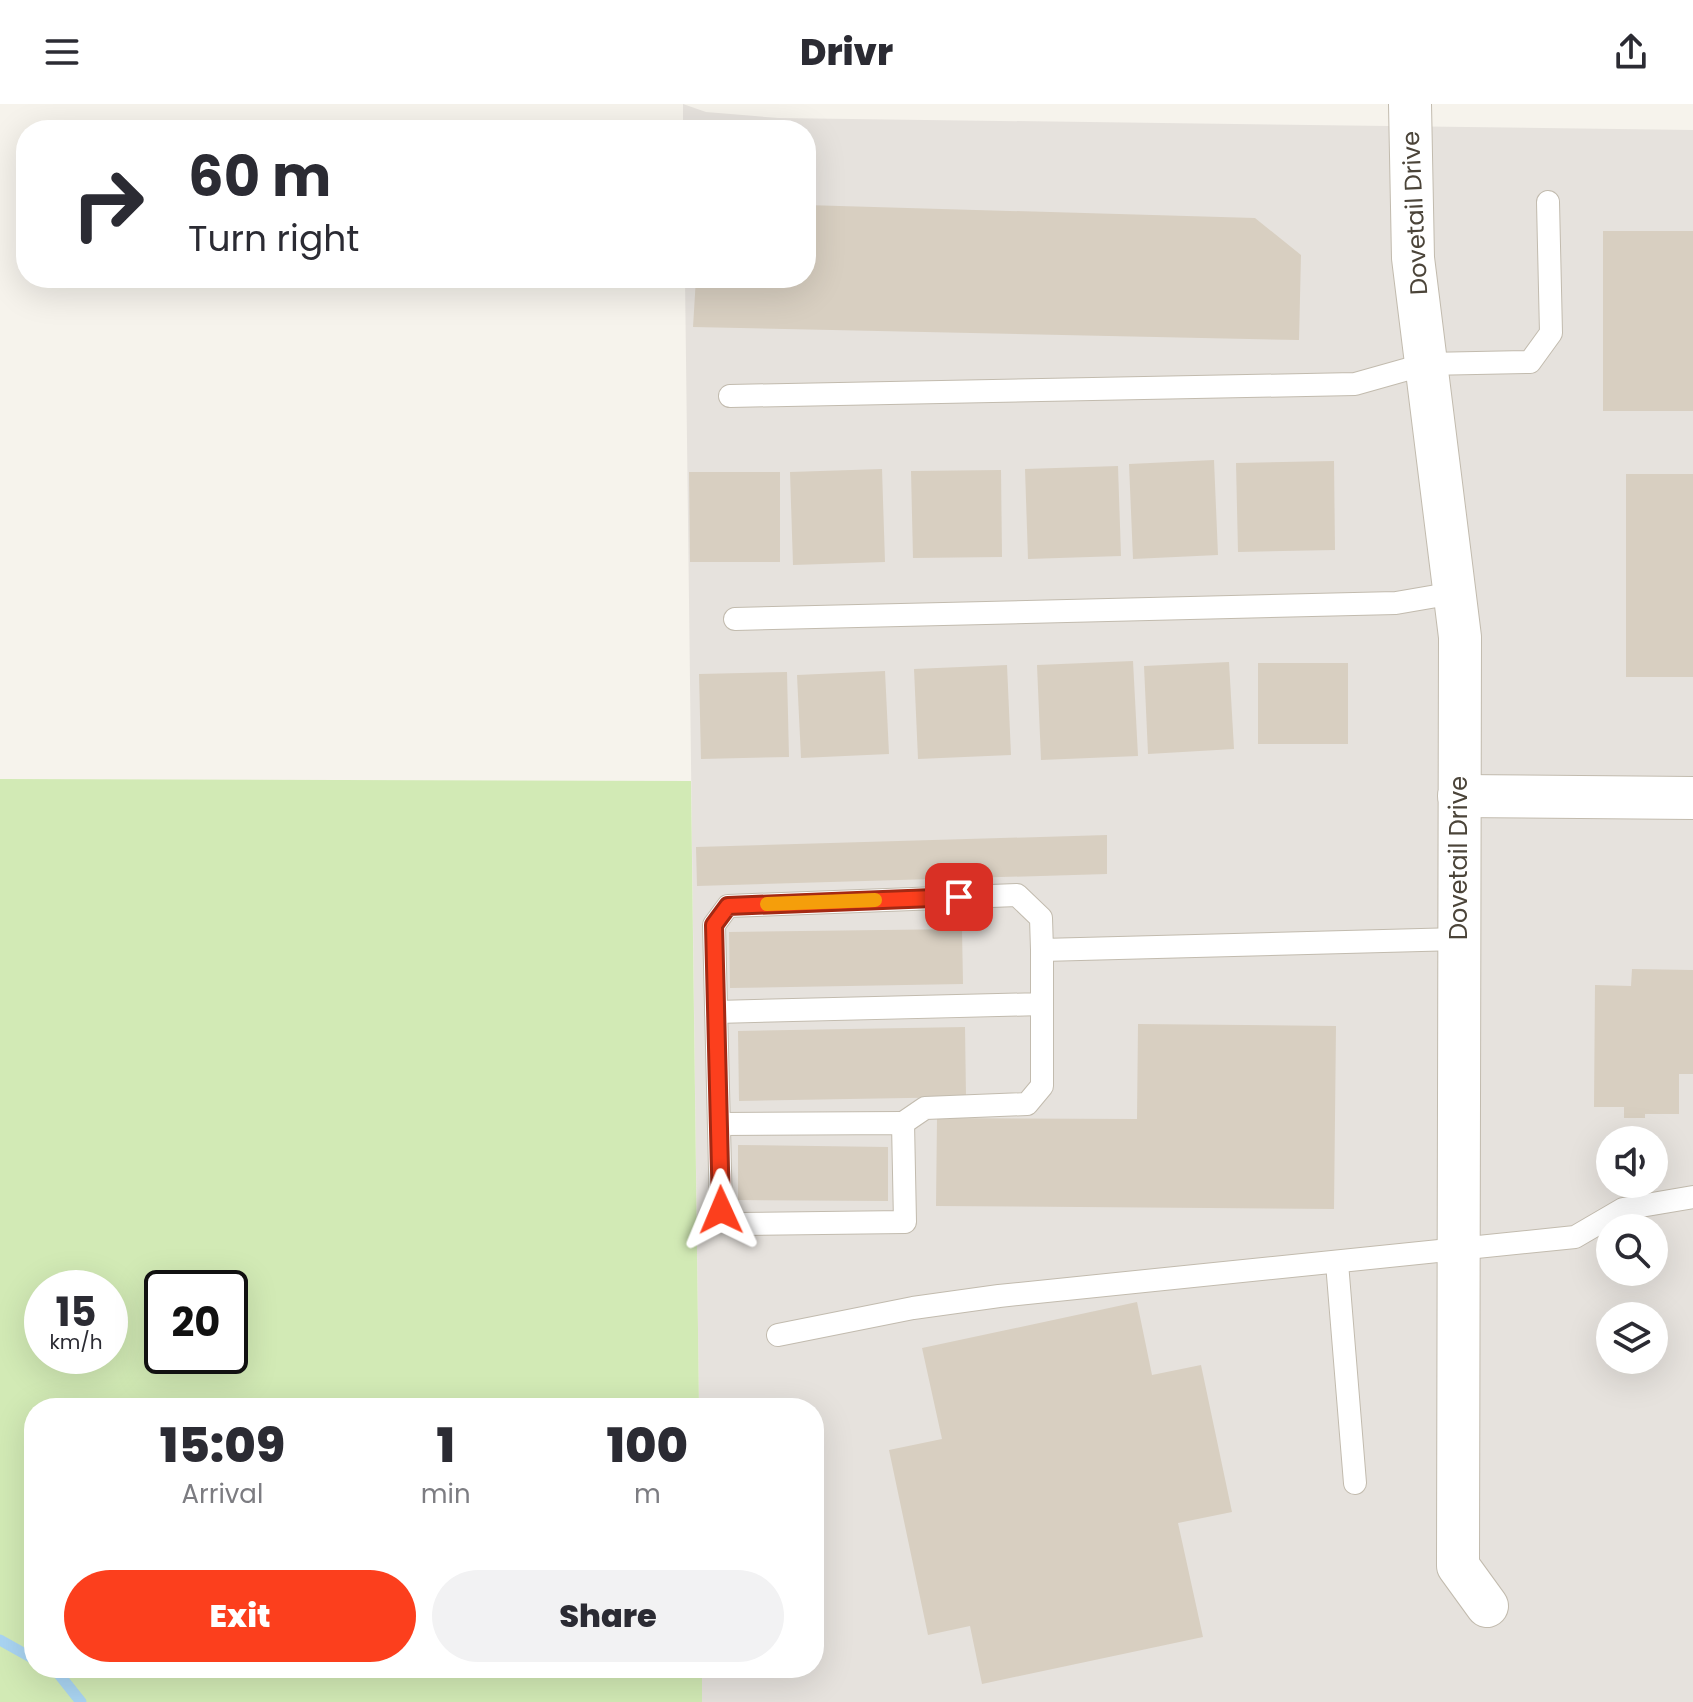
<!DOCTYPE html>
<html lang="en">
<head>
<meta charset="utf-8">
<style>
	body { margin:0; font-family:Poppins,sans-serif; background:#f2f2f3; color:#2b2b33; height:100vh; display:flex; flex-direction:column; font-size:30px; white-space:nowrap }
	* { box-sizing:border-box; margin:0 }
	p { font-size:26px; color:#7c7c81 }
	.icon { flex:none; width:44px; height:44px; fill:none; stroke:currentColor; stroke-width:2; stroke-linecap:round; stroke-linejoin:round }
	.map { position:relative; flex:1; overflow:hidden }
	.side { position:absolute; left:24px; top:1294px; width:800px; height:280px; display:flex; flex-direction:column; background:#fff; border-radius:32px; box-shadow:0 8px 32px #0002 }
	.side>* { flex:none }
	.banner { position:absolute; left:16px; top:16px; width:800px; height:168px; border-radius:32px; box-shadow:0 8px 32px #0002; background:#fff; color:#2b2b33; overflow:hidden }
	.fabs { position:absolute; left:1596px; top:1022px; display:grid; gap:16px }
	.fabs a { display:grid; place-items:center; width:72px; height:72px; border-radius:50%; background:#fff; box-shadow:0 8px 32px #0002; font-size:40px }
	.speed { position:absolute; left:24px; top:1166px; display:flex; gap:16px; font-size:40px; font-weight:700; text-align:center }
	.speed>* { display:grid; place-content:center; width:104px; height:104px; border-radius:50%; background:#fff; box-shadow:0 8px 32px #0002; line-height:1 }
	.speed small { font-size:20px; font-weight:400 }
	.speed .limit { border:4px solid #111; border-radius:12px; background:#fff; color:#111 }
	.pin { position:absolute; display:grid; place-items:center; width:68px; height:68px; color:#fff; margin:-34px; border-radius:16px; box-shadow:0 4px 12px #0006 }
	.me { position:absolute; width:88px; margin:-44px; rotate:359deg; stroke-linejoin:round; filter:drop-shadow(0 0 6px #0008) }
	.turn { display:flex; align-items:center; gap:28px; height:168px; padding:0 40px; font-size:36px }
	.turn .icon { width:104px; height:104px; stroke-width:2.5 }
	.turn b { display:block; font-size:56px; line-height:68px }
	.eta { display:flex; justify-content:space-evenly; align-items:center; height:136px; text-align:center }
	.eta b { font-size:48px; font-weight:800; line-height:56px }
	.action { display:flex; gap:16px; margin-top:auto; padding:16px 40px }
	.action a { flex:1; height:92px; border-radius:48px; background:#fc3f1d; color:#fff; font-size:32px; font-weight:800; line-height:92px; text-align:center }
	.action a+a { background:#f2f2f3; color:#2b2b33 }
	header { display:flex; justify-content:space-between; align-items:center; height:104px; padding:0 40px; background:#fff; font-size:36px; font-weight:800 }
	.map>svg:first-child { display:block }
</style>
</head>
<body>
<header><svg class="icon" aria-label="menu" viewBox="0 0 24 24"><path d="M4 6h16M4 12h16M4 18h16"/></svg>Drivr<svg class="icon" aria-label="share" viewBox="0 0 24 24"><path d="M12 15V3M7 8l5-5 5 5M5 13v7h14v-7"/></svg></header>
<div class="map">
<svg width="1693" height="1598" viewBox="0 0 1693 1598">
	<rect width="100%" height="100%" fill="#f6f3ec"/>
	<path fill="#e6e2dd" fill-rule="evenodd" d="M683,0L706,8L778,14L1693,26V1598H702V1564H814V1304H699L685,174H806V26H683ZM1610,1036H1654V1080H1610ZM1610,1124H1654V1168H1610ZM1610,1212H1654V1256H1610Z"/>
	<path fill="#d2eab5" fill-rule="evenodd" d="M0,675L691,677L699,1304H34V1564H702V1598H0ZM42,1184H110V1252H42ZM162,1184H230V1252H162Z"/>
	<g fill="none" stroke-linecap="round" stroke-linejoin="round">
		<g stroke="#a9d4f2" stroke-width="11">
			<path d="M0,1536L34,1555"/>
			<path d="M50,1564L58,1569L81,1598"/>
		</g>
	</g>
	<g fill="#d8cfc1">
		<path d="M806,101L1255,114L1301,151L1299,236L693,223L696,174H806Z"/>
		<rect x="1603" y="127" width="90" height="180"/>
		<path d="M1214,356L1218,451L1133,455L1129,360Z"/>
		<path d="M1334,357L1335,446L1238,448L1236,359Z"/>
		<path d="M1118,362L1121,452L1028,455L1025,365Z"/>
		<path d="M882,365L885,458L793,461L790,368Z"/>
		<path d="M1001,366L1002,453L913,454L911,367Z"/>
		<path d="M689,368H780V458H690Z"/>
		<rect x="1626" y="370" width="67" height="203"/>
		<path d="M1133,557L1138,652L1041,656L1037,561Z"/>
		<path d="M1229,558L1234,645L1148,650L1144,562Z"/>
		<rect x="1258" y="559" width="90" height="81"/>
		<path d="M1007,561L1011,651L918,655L914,565Z"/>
		<path d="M885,567L889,650L801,654L797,571Z"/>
		<path d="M787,568L789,653L701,655L699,570Z"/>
		<path d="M1107,731V770L697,782L696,743Z"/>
		<path d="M962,825L963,880L730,884L729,828Z"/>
		<path d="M1632,865L1693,866V970H1679V1010H1645V1014H1624V1003H1594L1595,881L1631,882Z"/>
		<path d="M1138,920L1336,922L1334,1105L936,1102L937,1014L1137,1015Z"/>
		<path d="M965,923L966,993L739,997L738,927Z"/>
		<path d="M738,1041L888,1043V1097L738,1096Z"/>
		<path d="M1137,1198L1152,1271L1201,1261L1232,1408L1178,1419L1203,1533L982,1580L970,1522L928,1531L889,1346L942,1335L922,1244Z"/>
	</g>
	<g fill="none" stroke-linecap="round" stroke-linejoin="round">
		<defs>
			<g id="service">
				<path d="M730,292L1355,280L1426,260L1530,258L1551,229L1548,98"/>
				<path d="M735,515L1396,499L1454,489"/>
				<path d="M716,908L1042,900V846"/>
				<path d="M903,1019L925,1004L1027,1000L1042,982V900"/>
				<path d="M719,1020L903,1019L905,1118L736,1120L721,1106L714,821L728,802L1017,791L1041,814L1042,846L1459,835"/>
				<path d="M1337,1159L1355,1379"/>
				<path d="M778,1231L913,1204L999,1192L1575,1133L1623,1105L1693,1093"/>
			</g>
			<g id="minor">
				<path d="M1410,0L1413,154L1460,533L1458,1462L1487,1502"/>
				<path d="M1459,692L1693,694"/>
			</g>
		</defs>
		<use href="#service" stroke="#c2bbae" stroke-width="24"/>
		<use href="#minor" stroke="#c2bbae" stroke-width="44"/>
		<use href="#service" stroke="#fff" stroke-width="22"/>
		<use href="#minor" stroke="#fff" stroke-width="42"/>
	</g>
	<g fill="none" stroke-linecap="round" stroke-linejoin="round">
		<defs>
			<path id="route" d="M721,1106L714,821L728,802L959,793"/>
		</defs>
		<use href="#route" stroke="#a42913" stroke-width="20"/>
		<use href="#route" stroke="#fc3f1d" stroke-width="14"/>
		<path stroke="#f59e0b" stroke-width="14" d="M767,800L875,796"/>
	</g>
	<g text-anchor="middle" stroke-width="6" stroke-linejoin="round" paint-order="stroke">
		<g font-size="24" fill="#4b4439" stroke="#fff">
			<text transform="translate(1415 109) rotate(-93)" y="8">Dovetail Drive</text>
			<text transform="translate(1459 754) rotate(-90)" y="8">Dovetail Drive</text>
		</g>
	</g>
</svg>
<div class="fabs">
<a><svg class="icon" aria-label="sound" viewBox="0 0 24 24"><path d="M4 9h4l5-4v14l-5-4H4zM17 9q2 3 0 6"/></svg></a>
<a><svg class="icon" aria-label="search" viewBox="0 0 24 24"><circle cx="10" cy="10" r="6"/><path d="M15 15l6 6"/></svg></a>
<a><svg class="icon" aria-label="layers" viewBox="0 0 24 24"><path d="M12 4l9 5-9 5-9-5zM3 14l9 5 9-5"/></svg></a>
</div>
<div class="speed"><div>15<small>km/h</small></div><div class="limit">20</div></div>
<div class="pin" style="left:959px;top:793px;background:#d93025"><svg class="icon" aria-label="arrive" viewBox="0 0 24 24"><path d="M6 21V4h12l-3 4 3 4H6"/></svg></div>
<svg class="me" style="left:721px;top:1106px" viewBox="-20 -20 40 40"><path d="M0-17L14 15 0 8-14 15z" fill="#fc3f1d" stroke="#fff" stroke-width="4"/></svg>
<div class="banner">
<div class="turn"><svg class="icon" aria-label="right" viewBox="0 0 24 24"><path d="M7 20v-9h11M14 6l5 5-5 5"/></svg><div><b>60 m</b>Turn right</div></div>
</div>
<section class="side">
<div class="eta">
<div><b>15:09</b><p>Arrival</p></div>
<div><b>1</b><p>min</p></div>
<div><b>100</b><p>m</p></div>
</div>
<div class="action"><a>Exit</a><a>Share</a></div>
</section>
</div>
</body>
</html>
